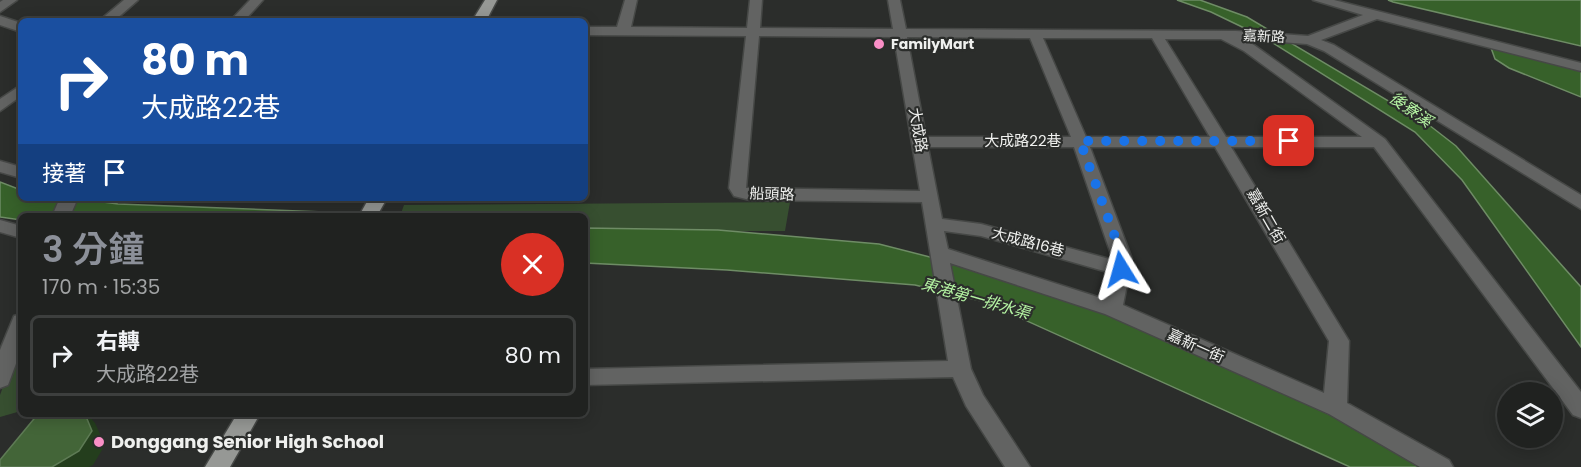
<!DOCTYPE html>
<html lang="zh-TW">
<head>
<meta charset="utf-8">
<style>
	body { margin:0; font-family:Poppins,"Noto Sans TC",sans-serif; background:#2d2f2d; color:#f1f3f6; height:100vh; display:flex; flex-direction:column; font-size:22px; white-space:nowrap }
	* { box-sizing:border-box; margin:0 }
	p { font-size:20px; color:#a2a4a5 }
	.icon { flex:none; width:33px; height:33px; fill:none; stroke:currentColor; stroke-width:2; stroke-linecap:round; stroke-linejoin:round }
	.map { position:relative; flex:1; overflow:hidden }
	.details { position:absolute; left:18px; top:213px; width:570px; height:204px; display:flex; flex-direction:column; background:#202220; border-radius:9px; box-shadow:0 3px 15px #0003,0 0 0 2px #3d3f3e }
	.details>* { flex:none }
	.banner { position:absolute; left:18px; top:18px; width:570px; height:183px; border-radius:9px; box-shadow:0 3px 15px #0003,0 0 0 2px #3d3f3e; background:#1a4fa0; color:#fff; overflow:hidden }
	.tools { position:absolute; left:1497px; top:382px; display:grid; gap:12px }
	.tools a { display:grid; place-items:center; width:66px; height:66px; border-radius:50%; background:#202220; box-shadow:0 3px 15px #0003,0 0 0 2px #3d3f3e; font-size:30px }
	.pin { position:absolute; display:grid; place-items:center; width:51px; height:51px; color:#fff; margin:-26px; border-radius:12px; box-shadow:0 3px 9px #0006 }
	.me { position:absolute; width:66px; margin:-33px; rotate:352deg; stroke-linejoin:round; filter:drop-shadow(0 0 4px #0008) }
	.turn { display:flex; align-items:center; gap:21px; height:126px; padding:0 24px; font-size:27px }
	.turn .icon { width:78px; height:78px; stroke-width:2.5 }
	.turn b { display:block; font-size:42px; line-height:51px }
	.then { display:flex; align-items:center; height:57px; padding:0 24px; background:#0003; gap:12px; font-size:22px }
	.round { display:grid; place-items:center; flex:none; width:63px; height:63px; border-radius:32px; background:#2d2f2d }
	.headline { display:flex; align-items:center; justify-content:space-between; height:102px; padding:0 24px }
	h1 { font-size:36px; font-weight:600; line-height:45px; color:#8c9099 }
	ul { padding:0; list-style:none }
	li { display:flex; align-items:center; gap:18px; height:81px; margin:0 12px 9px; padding:0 12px; border:3px solid #3d3f3e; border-radius:9px }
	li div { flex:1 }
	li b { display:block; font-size:22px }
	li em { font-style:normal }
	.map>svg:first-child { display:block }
</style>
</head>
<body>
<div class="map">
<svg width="1581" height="467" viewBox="0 0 1581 467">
	<rect width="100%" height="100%" fill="#2b2d2b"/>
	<g fill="#374f30">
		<path d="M790,202L785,231H585V216H400L404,205Z"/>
		<path d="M21,338V411L0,417V395Z"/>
	</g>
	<g fill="#37612a" stroke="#6e8c65" stroke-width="1.5">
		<path d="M1177,0H1200L1247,17L1429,125L1456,146L1581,287V347L1462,180L1415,132L1265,38L1211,12Z"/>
		<path d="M1388,0H1581V46L1393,2Z"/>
		<path d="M1490,45L1581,67V97L1509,68L1495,59Z"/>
		<path d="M0,182L21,190V198H73L118,204L428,216H21V220L0,217Z"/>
		<path d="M585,228L718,230L879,244L969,267L1117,317L1414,453L1437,467H1350L985,302L915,285L727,270L585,263Z"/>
	</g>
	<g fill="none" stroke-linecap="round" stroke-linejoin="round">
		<defs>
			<g id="minor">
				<path d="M3,0H17L0,12V2Z"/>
				<path d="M124,0H138L114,21H99Z"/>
				<path d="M250,0H263L244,21H230Z"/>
				<path d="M625,0H637L631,27L747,28L750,0H762L760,28L893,29L888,0H900L906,29L1236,31L1308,36L1363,15L1313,0H1334L1581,63V71L1377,19L1321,40L1334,45L1581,195V209L1324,51L1307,44L1242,39L1254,45L1385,139L1581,392V418L1573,415L1374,147H1231L1349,341L1347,403L1449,460L1453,467H1420L1329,414L1105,314L950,263L971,369L983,395L1030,467H1005L966,406L953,377L585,385V369L948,361L922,202L750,200L734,196L729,188L746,36L585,35V27H617ZM759,36L894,37L920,191L746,188ZM907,37L1030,38L1071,137H926ZM1043,38H1152L1210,137H1086ZM1165,39H1221L1244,51L1362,137H1226ZM928,147H1074L1113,260L981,224L942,219ZM1090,147H1215L1329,341L1324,393L1123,305L1132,259ZM944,231L981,236L1111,273L1104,299L948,249Z"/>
				<path d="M0,16L21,23V32L0,25Z"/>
				<path d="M21,85V96L0,111V99Z"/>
				<path d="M0,161L21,167V178L0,172Z"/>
				<path d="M60,198H78L70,216H52Z"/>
				<path d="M0,220L21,226V238L0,232Z"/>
				<path d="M21,314V350L8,385L0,388V350L14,316Z"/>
			</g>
			<g id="major">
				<path d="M485,0H497L486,21H472Z"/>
				<path d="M369,198H387L377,216H359Z"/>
				<path d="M237,414H260L230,467H205Z"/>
			</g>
		</defs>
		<use href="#minor" stroke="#464846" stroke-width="3"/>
		<use href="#major" stroke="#464846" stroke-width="3"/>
		<use href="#minor" fill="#626362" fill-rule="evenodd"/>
		<use href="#major" fill="#969895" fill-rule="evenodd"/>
	</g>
	<path fill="#243e1d" d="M85,414H87L95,423L105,445L93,465L89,467H52Z"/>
	<path fill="#436538" stroke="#5e7b55" stroke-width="1.5" d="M38,414H85L92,431L79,451L52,467H0V460Z"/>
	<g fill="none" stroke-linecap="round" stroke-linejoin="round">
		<path stroke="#1a73e8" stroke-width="10" stroke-dasharray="0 18" d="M1121,269L1123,259L1080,141H1289"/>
	</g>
	<g fill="#fa8fc6" stroke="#2b2d2b" stroke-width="2">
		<circle cx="879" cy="44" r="6"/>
		<circle cx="99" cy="442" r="6"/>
	</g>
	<g text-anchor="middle" stroke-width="4.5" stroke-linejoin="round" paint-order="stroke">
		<g font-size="14" fill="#eff0ee" stroke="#2b2d2b">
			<text transform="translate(1264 36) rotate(3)" y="5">嘉新路</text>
		</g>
		<g font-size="14" font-weight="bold" fill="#eff0ee" stroke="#2b2d2b" text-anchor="start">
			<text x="891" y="49">FamilyMart</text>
		</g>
		<g font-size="15" fill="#eff0ee" stroke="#2b2d2b">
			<text transform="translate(918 130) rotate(80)" y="5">大成路</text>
			<text x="1023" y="146">大成路22巷</text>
			<text transform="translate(772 194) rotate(2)" y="5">船頭路</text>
			<text transform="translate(1266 216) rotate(60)" y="5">嘉新二街</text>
			<text transform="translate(1028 242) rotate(15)" y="5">大成路16巷</text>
			<text transform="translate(1196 346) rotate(24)" y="5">嘉新一街</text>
		</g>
		<g font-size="16" font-style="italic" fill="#b5f4a3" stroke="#2b2d2b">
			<text transform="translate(1411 109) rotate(35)" y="6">後寮溪</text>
			<text transform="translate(976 298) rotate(16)" y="6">東港第一排水渠</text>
		</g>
		<g font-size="18" font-weight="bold" fill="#eff0ee" stroke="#2b2d2b" text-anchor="start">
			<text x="111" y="448">Donggang Senior High School</text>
		</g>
	</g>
</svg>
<div class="tools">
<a><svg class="icon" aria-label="layers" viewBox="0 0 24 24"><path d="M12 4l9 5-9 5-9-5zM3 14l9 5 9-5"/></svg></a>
</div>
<div class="pin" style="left:1289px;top:141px;background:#d93025"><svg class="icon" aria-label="arrive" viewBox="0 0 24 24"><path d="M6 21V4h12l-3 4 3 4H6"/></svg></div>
<svg class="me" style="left:1121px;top:269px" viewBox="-20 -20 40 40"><path d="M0-17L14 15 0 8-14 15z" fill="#1a73e8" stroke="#fff" stroke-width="4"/></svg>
<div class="banner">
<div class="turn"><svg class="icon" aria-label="right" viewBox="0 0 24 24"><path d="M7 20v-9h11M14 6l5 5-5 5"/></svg><div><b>80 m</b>大成路22巷</div></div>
<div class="then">接著<svg class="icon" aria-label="arrive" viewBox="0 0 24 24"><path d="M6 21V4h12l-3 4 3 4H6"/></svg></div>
</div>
<section class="details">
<div class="headline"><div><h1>3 分鐘</h1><p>170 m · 15:35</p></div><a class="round" style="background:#d93025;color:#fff"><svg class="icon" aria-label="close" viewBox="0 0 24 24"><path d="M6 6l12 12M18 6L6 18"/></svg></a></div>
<ul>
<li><svg class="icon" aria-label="right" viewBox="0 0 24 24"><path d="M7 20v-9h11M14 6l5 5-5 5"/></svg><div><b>右轉</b><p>大成路22巷</p></div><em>80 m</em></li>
</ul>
</section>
</div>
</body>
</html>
